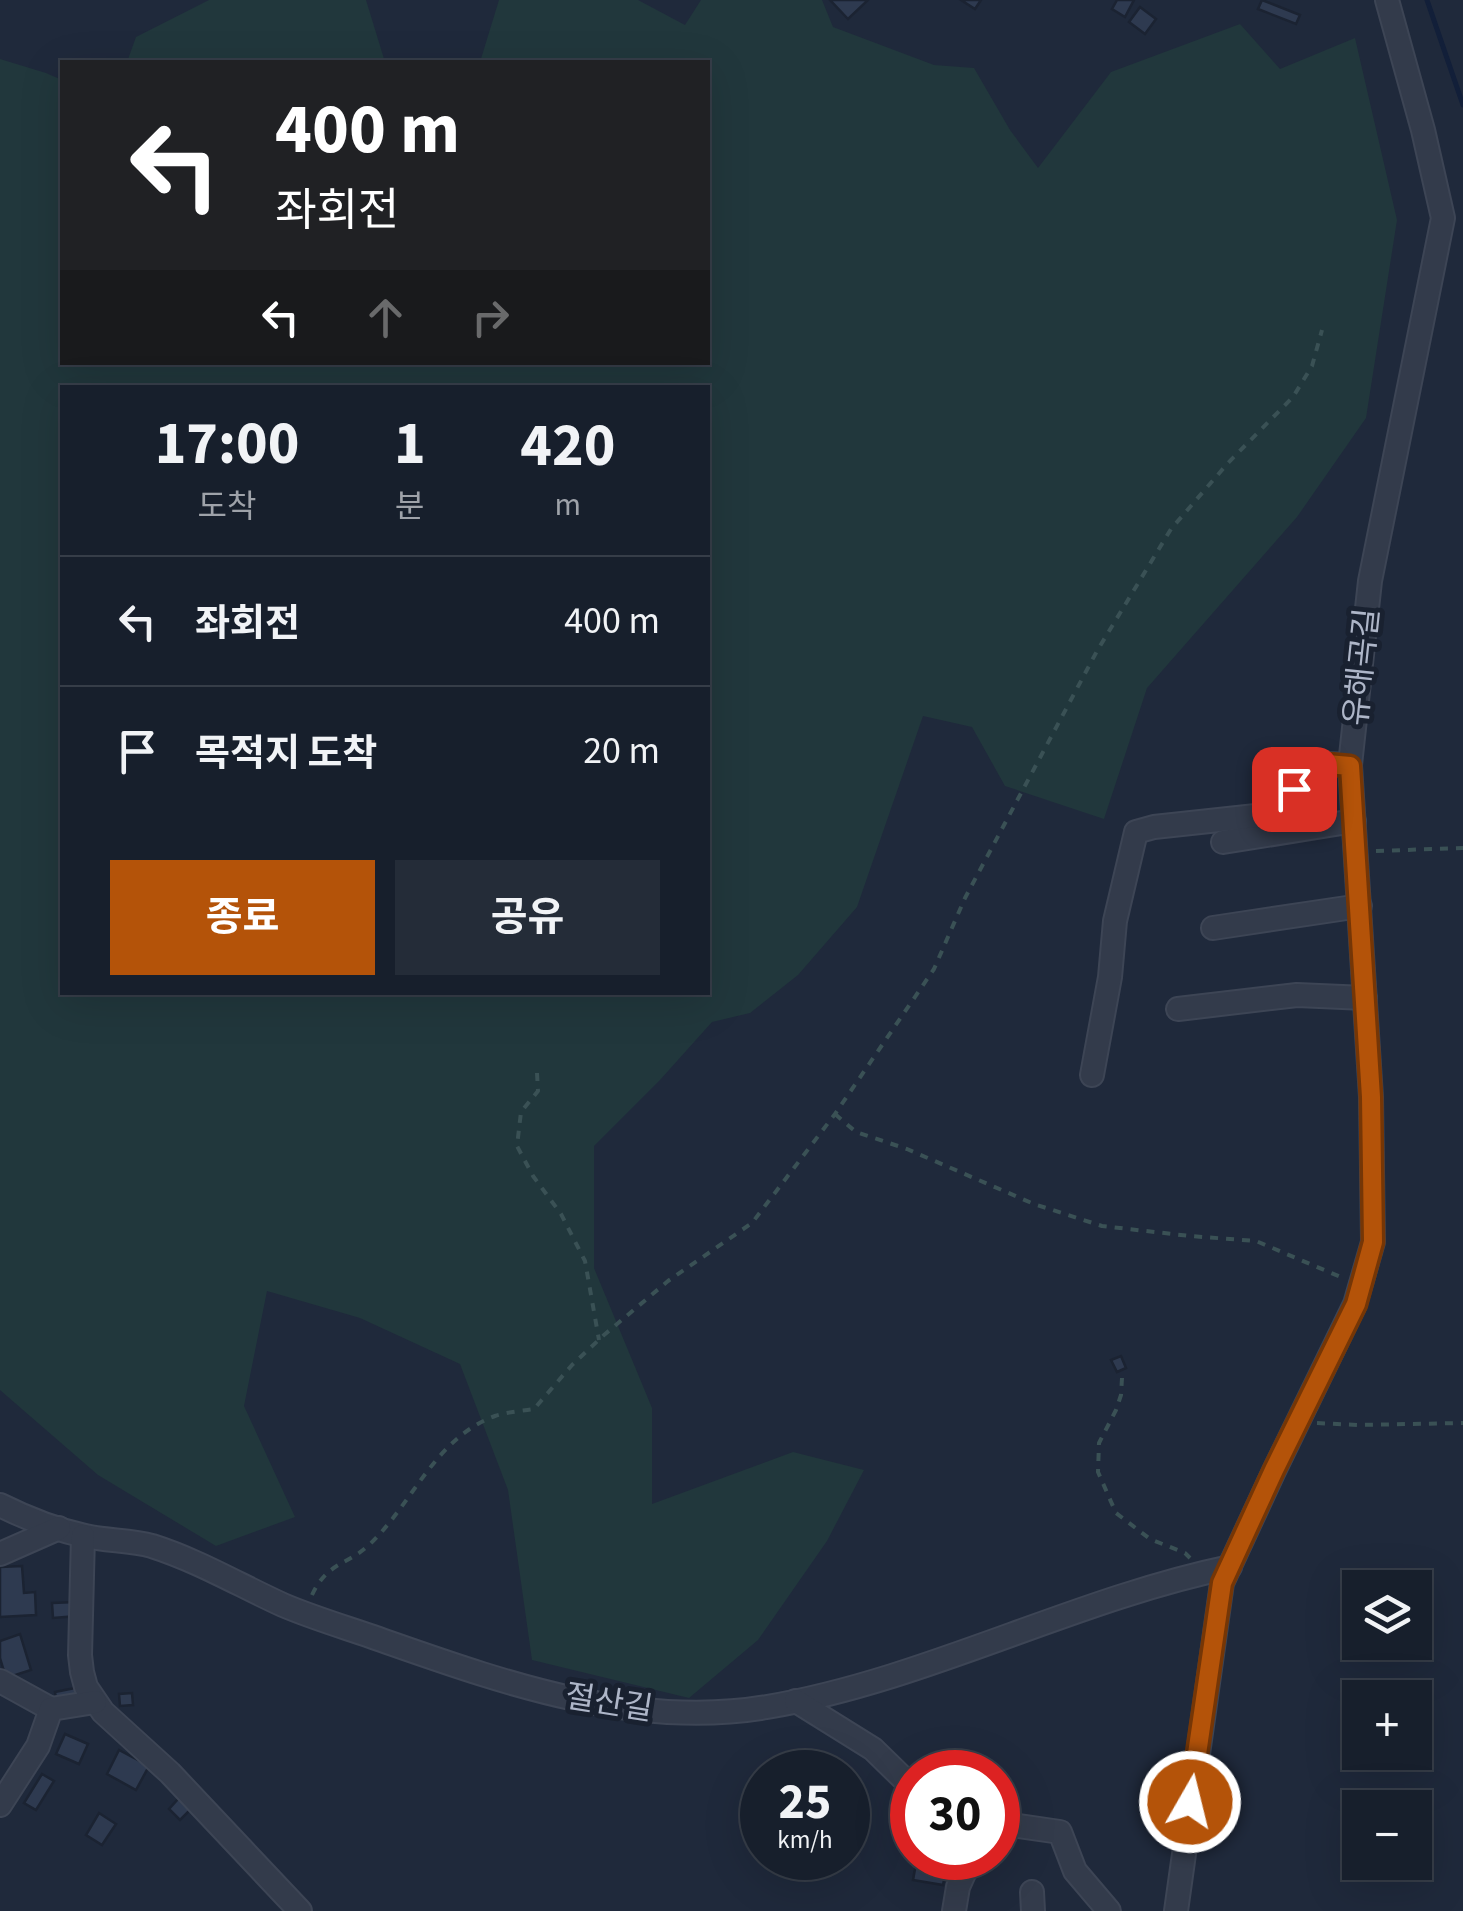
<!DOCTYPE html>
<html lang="ko">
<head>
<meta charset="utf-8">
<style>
	body { margin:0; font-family:"Source Sans 3","Noto Sans KR",sans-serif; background:#242c38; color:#f1f3f6; height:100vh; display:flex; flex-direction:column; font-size:38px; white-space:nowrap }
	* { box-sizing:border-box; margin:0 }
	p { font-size:32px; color:#9ea2a9 }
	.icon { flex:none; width:55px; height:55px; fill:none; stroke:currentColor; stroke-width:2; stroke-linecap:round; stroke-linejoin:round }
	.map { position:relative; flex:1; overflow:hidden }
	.details { position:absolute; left:60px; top:385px; width:650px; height:610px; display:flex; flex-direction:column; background:#171f2c; border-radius:0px; box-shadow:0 10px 40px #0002,0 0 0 2px #363d48 }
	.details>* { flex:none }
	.guide { position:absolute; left:60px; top:60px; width:650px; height:305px; border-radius:0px; box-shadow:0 10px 40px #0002,0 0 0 2px #363d48; background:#202124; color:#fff; overflow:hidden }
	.controls { position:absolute; left:1342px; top:1570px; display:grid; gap:20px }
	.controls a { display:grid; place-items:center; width:90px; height:90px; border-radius:0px; background:#171f2c; box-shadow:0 10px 40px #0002,0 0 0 2px #363d48; font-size:50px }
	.speed { position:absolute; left:740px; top:1750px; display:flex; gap:20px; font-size:50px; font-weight:700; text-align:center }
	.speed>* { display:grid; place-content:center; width:130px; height:130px; border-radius:50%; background:#171f2c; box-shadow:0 10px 40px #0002,0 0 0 2px #363d48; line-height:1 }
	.speed small { font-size:25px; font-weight:400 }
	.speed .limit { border:15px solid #d22; background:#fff; color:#111 }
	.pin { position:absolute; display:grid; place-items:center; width:85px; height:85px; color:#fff; margin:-42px; border-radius:20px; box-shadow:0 5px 15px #0006 }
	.me { position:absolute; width:110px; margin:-55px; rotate:8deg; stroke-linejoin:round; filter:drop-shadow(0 0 8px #0008) }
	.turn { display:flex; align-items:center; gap:35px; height:210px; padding:0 50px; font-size:45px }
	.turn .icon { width:130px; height:130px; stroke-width:2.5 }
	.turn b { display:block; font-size:70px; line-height:85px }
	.lanes { display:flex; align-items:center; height:95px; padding:0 50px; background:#0003; justify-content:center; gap:50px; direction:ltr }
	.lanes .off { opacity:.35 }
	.eta { display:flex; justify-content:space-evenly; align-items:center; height:170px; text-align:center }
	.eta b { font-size:60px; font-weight:700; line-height:70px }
	.action { display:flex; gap:20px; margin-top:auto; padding:20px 50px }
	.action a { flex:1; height:115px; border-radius:0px; background:#b45309; color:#fff; font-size:40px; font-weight:700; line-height:115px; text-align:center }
	.action a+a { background:#242c38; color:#f1f3f6 }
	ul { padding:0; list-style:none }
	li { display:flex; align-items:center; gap:30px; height:130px; padding:0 50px; border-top:2px solid #363d48 }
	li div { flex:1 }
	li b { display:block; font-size:38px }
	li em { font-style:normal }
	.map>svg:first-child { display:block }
</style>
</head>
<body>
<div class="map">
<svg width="1463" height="1911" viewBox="0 0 1463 1911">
	<rect width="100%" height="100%" fill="#1f293b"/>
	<g fill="#21373c" fill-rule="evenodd">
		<path d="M209,0H366L385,62H127L136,37Z"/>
		<path d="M499,0H638L685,25L701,0H822L833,27L934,65L974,68L1010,130L1038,168L1111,72L1240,24L1280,69L1355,38L1397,220L1366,418L1297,517L1147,688L1104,819L1005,786L972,727L923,716L857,907L798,975L750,1013L712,1022L660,1080L594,1146V1268L652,1408V1504L793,1452L864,1470L827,1541L758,1640L689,1698L532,1660L508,1490L460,1364L360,1318L267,1291L244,1406L295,1517L216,1546L98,1475L0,1390V59L46,73L62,80V362H708V62H480ZM62,388H708V992H62Z"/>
	</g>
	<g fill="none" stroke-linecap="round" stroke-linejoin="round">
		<path stroke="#121f39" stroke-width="5" d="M1427,0L1463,105"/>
	</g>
	<g fill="#2e3a50" stroke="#1b2332" stroke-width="2.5">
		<path d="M830,0H868L848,19Z"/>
		<path d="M961,0H981L975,9Z"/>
		<path d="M1117,0H1134L1125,17L1112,9Z"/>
		<path d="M1262,0L1300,15L1296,24L1258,9Z"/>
		<path d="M1140,7L1156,19L1145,34L1129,22Z"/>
		<path d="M1121,1356L1126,1368L1117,1372L1111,1360Z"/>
		<path d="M22,1566L24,1593L35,1592L36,1615L0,1617V1567Z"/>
		<path d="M76,1602L77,1616L53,1618L52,1603Z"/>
		<path d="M20,1634L31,1670L6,1678L0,1658V1641Z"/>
		<path d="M75,1688L77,1699L57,1704L55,1692Z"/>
		<path d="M132,1693L133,1705L120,1706L119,1694Z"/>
		<path d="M65,1734L88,1744L79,1764L56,1754Z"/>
		<path d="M119,1750L149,1766L136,1790L107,1774Z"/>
		<path d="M42,1774L54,1781L36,1810L24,1803Z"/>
		<path d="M179,1798L191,1809L180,1820L169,1809Z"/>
		<path d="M99,1813L116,1824L102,1845L86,1835Z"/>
		<path d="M917,1858H928L926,1872L945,1875L943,1885L913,1880Z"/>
	</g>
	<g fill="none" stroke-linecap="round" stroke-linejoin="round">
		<defs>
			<g id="minor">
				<path d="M1223,842L1354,821"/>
				<path d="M1213,928L1360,906"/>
				<path d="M1178,1009L1297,995L1365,998"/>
				<path d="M1092,1075L1110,977L1115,921L1136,832L1154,827L1265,815L1294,789L1327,764L1350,765"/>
				<path d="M0,1505C26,1518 57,1530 85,1536C107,1541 131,1540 152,1546C199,1561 239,1585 283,1605C318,1620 355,1630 390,1643C510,1685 638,1729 767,1707C926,1680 1072,1600 1230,1567"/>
				<path d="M83,1536L80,1655L82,1672L86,1687L103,1712L170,1773L300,1911"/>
				<path d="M0,1554L59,1528"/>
				<path d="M0,1681L51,1709"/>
				<path d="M796,1701L873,1749L912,1787"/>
				<path d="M0,1805L38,1746L51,1709L95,1702"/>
				<path d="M998,1823L1060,1832L1075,1871L1109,1911"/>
				<path d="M1032,1892L1033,1911"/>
				<path d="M954,1911L958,1887L971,1858"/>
				<path d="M1176,1911L1222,1583L1274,1471L1355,1304L1373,1242L1371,1097L1350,765L1370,581L1443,218L1423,130L1387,0"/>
			</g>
		</defs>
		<use href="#minor" stroke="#3d4555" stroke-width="26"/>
		<g stroke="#3a5155" stroke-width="4" stroke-dasharray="8 8" stroke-linecap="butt">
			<path d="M1376,851L1463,848"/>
			<path d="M537,1073L538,1091L521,1112L517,1146L533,1176L561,1214L585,1261L599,1340"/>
			<path d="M835,1114L856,1132L907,1149L1034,1204L1102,1226L1190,1236L1256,1241L1343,1278"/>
			<path d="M1122,1378L1121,1395L1116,1410L1099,1443L1098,1472L1116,1513L1150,1539L1185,1553L1190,1558"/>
			<path d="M1317,1423L1358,1425L1463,1423"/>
			<path d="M312,1595C328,1561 347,1566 370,1544C413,1503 435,1438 495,1416C507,1412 522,1411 534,1409L572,1365L604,1335L668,1281L752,1223L835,1114L934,969L965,898L1097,651L1171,529L1228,463L1293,397L1312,366L1322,330"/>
		</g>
		<use href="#minor" stroke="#333b4b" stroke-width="22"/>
	</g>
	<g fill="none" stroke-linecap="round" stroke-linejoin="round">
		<defs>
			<path id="route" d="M1190,1802L1222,1583L1274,1470L1356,1304L1373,1242L1371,1097L1350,766L1327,764L1294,789"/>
		</defs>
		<use href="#route" stroke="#753606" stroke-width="25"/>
		<use href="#route" stroke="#b45309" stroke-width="18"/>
	</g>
	<g text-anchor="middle" stroke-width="10" stroke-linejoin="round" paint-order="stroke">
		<g font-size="32" fill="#aeb6c8" stroke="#192130">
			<text transform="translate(1361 667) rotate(-84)" y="11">유해곡길</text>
			<text transform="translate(609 1702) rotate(9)" y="11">절산길</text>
		</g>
	</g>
</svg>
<div class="controls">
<a><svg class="icon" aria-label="layers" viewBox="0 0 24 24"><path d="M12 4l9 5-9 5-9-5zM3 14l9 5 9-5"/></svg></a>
<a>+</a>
<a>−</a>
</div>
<div class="speed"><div>25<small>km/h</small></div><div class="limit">30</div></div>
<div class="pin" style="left:1294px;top:789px;background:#d93025"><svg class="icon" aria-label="arrive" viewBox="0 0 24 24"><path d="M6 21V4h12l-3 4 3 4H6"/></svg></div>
<svg class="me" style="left:1190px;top:1802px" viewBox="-20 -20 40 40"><circle r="17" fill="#b45309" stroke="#fff" stroke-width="3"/><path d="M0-11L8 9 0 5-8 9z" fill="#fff"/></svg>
<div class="guide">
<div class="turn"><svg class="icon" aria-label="left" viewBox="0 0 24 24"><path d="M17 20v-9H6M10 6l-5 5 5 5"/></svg><div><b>400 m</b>좌회전</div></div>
<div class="lanes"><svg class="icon" aria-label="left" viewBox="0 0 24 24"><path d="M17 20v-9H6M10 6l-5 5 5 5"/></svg><svg class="icon off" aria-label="ahead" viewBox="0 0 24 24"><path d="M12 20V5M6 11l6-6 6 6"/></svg><svg class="icon off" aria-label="right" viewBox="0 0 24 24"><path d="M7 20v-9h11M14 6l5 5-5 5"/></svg></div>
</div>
<section class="details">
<div class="eta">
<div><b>17:00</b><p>도착</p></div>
<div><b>1</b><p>분</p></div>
<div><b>420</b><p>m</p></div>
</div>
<ul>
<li><svg class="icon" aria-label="left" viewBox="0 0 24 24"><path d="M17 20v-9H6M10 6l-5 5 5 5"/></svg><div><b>좌회전</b></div><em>400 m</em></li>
<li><svg class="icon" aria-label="arrive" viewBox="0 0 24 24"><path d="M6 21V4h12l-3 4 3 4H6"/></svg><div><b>목적지 도착</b></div><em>20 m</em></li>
</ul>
<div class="action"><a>종료</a><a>공유</a></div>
</section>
</div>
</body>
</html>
